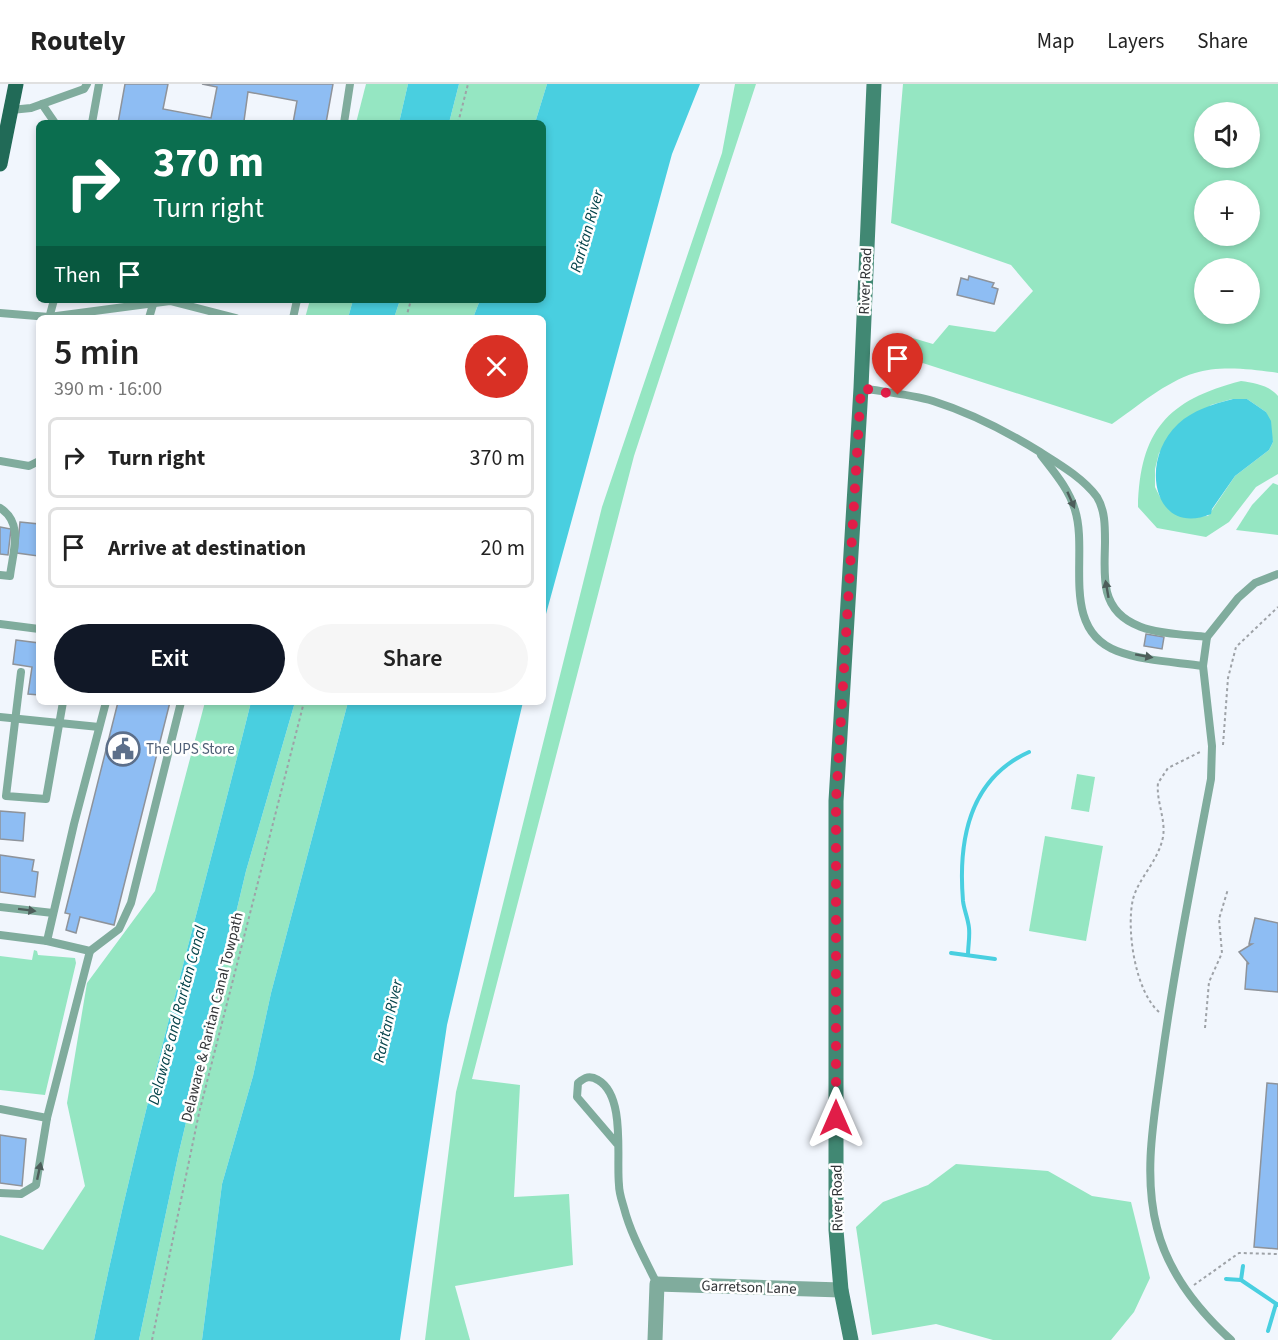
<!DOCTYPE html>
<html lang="en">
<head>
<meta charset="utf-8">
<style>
	body { margin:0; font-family:"Source Sans 3",sans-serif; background:#f6f6f6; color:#222; height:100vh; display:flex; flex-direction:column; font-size:22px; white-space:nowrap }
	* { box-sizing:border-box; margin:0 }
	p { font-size:20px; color:#767676 }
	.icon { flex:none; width:33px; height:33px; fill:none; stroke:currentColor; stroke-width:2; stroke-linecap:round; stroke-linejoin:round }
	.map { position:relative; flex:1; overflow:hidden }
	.drawer { position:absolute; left:36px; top:231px; width:510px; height:390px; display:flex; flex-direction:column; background:#fff; border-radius:9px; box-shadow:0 3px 9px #0003 }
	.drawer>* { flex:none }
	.top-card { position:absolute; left:36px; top:36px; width:510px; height:183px; border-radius:9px; box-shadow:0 3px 9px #0003; background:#0b6e4f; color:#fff; overflow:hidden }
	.tools { position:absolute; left:1194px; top:18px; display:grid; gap:12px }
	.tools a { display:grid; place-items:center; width:66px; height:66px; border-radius:50%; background:#fff; box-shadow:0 3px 9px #0003; font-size:30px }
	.pin { position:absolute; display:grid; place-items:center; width:51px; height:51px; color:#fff; margin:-62px -26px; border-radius:50% 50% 50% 0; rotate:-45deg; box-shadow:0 0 6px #0007 }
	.pin .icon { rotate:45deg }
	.me { position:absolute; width:66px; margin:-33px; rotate:0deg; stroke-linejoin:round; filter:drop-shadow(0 0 4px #0008) }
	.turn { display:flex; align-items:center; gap:21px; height:126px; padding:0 18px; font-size:27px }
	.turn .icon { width:78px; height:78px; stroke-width:2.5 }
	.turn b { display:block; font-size:42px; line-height:51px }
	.then { display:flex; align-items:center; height:57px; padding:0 18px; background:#0003; gap:12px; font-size:22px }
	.round { display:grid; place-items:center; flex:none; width:63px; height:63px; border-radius:32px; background:#f6f6f6 }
	.summary { display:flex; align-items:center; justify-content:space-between; height:102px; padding:0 18px }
	h1 { font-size:36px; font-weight:600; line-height:45px }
	.button { display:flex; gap:12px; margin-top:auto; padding:12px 18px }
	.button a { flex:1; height:69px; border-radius:36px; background:#111827; color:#fff; font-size:24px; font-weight:600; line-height:69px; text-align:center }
	.button a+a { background:#f6f6f6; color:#222 }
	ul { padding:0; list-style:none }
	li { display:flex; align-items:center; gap:18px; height:81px; margin:0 12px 9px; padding:0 6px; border:3px solid #e0e0e0; border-radius:9px }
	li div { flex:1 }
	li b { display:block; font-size:22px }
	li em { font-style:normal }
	header { display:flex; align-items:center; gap:36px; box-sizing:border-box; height:84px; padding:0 30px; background:#fff; border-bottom:2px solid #e0e0e0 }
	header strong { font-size:28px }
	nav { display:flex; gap:33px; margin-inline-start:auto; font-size:21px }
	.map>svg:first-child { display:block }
</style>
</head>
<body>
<header>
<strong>Routely</strong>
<nav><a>Map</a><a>Layers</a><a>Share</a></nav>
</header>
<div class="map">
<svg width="1278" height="1256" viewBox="0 0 1278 1256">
	<rect width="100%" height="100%" fill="#f1f6fd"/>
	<g fill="#95e6c2" fill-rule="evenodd">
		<path d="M366,0H408L399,39H356Z"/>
		<path d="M459,0H547L535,39H449Z"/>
		<path d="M735,0H756L634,372L472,995L520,1001L514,1113L569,1110L573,1181L455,1202L470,1256H425L456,1008L602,423L722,69Z"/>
		<path d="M903,0H1278V289C1254,285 1218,281 1195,289C1165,298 1137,323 1112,340L901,272L896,249L933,260L949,241L995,248L1033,207L1011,181L891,139ZM1250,28V74H1204V28ZM1204,106H1250V152H1204ZM1250,184V230H1204V184Z"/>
		<path d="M310,216H353L348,234H305Z"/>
		<path d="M400,216H480L473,234H394Z"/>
		<path d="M1241,297C1254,299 1269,301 1278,312V390L1256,403L1229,438L1206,453L1157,444L1138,423C1140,347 1167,316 1241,297ZM1232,315H1247L1266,328L1273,358L1269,366L1235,392L1208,432L1182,433L1174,428L1160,413L1155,403V385L1159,369L1211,321Z"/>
		<path d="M1273,399L1278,401V451L1236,446L1252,421Z"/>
		<path d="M205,618H251C198,831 137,1041 94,1256H0V1151L43,1166L85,1102L67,1019L87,899L155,807Z"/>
		<path d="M295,618H348L271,909L253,992L222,1100L202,1256H139L178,1072L246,787Z"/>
		<path d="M1077,690L1095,693L1089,728L1071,725Z"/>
		<path d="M1045,752L1103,762L1086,857L1029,847Z"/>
		<path d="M34,866L37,867L38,871L75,874L76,879L45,1011L0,1006V872L32,876Z"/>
		<path d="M956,1080L1048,1087L1092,1112L1131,1118L1150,1194L1134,1228L1111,1256H993L936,1240L872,1251L856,1143L883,1118L928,1101Z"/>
	</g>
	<g fill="#49cfe0">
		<path d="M408,0H459L449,39H399Z"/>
		<path d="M547,0H700L672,70L543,541V234H473L480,216H543V39H535Z"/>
		<path d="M353,216H400L394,234H348Z"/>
		<path d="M1233,315H1247L1266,328L1271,337L1273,358L1269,366L1235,392L1212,425L1211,430C1154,454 1138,377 1178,340C1193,326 1213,320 1233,315Z"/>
		<path d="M251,618H295L246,787L178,1072L139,1256H94C137,1041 198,831 251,618Z"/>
		<path d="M348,618H523L447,941L400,1256H202L222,1100L253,992L271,909Z"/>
	</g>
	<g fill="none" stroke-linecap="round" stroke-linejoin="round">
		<g stroke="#49cfe0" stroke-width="4">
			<path d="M951,869L995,875"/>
			<path d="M968,871C968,862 970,853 969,844C968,834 964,826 963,817C958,757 969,695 1029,668"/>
			<path d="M1226,1195L1241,1196L1278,1221"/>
			<path d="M1241,1196L1243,1182"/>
			<path d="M1268,1247L1276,1220"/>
		</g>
	</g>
	<g fill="#8ebdf3" stroke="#8e939a" stroke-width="1.5">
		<path d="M125,0H168L163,25L211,34L217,3L202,0H333L326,39H293L297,17L248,8L244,37L255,39H118Z"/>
		<path d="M969,192L994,199L992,203L998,205L994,220L957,211L961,194L968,196Z"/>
		<path d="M20,438L39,440L38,472L17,469Z"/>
		<path d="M0,443L11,445L8,471L0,470Z"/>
		<path d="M1146,550L1164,553L1162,565L1144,562Z"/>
		<path d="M16,556L39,559V611L28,610L32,583L13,580Z"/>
		<path d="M118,618H170L114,841L80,833L76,849L66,846L70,830L65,829Z"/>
		<path d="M0,727L25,729L23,757L0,755Z"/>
		<path d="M0,771L34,776L32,787L38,788L35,813L0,808Z"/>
		<path d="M1255,834L1278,839V908L1245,905L1247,879L1249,880L1239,868L1252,860H1249Z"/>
		<path d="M1267,999L1278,1000V1165L1254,1163Z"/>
		<path d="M0,1051L26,1055L22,1102L0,1099Z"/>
	</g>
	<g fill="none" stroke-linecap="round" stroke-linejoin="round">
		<g stroke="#9ea2a7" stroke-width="2" stroke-dasharray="3 3" stroke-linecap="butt">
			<path d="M458,39L468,0"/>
			<path d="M406,234L411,216"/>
			<path d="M1223,661L1228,594L1236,563L1278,523"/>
			<path d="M1159,928C1135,907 1126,845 1133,815C1139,793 1158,778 1163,753C1166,735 1156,717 1158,699L1168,684L1202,667"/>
			<path d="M1205,944L1209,898L1222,869L1219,835L1228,805"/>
			<path d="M1194,1201L1239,1169L1278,1170"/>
			<path d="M152,1256L199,1029L304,618"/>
		</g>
		<g stroke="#80ac9d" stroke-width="8">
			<path d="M42,20L55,39"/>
			<path d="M11,26L31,24L84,5L87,0"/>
			<path d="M92,39L99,0"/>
			<path d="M344,39L350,0"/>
			<path d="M0,229L49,233L170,217L236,234"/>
			<path d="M49,234L54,216"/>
			<path d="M149,234L154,217"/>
			<path d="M293,234L297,216"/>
			<path d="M861,304C884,308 910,310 933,317C971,329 1006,347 1040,368C1059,380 1083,394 1097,413C1105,426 1105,442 1105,457C1105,473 1103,492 1107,508C1118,551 1172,549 1207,553"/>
			<path d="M1041,371C1054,388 1069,405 1075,426C1089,470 1059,545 1117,567C1143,577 1176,578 1203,582"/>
			<path d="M0,377L29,382L39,377"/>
			<path d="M0,424C24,439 13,467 10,492L0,491"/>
			<path d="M0,540L39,545"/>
			<path d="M21,588L6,712L46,715L63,618"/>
			<path d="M0,633L99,643"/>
			<path d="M0,823L53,829"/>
			<path d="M0,851L47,857L90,867L119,845L131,819L181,618"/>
			<path d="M47,857L74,740L106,618"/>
			<path d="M0,1025L47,1034L90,867"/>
			<path d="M618,1061L577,1013L578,999C585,993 590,991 598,996C626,1012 616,1074 619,1101C619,1109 622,1117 624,1124C631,1151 645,1175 657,1200"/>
			<path d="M0,1109L21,1110L36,1101L47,1034"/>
			<path d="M1231,1256C1198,1226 1168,1188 1157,1144C1143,1091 1154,1034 1161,982C1174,885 1193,791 1211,695L1212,662L1203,582L1207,553L1238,514L1255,499L1278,490"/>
		</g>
		<path stroke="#80ac9d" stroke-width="15" d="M655,1256L657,1200L841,1206"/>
		<path stroke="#418873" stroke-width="15" d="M851,1256L841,1206L836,1146V717L861,304L874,0"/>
		<path stroke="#216a57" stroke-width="15" d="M0,80L16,0"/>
	</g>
	<defs><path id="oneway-solid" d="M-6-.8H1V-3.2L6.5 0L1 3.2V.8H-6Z" transform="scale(1.5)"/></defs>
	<g fill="#4d5d5a">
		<use href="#oneway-solid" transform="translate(1071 416) rotate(66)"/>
		<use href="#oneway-solid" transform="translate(1107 505) rotate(-100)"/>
		<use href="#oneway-solid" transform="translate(1144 572) rotate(10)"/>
		<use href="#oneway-solid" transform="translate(27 826) rotate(7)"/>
		<use href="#oneway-solid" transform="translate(39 1087) rotate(-78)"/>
	</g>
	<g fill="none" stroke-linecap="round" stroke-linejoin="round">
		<path stroke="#e11d48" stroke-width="10" stroke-dasharray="0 18" d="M836,1034V717L861,304L898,311"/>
	</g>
	<defs>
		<symbol id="civic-ring" viewBox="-11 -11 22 22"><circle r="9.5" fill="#fff" stroke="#5c6f8a" stroke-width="1.5"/><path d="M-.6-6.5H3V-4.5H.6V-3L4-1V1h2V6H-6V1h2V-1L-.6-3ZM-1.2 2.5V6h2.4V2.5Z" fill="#5c6f8a"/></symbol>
	</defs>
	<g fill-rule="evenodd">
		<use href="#civic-ring" x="104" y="646" width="38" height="38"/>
	</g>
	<g text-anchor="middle" stroke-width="5" stroke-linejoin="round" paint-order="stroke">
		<g font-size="15" fill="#313336" stroke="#fff">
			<text transform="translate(865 197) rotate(-88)" y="5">River Road</text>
			<text transform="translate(212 933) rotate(-76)" y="5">Delaware &amp; Raritan Canal Towpath</text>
			<text transform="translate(837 1114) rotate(-91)" y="5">River Road</text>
			<text transform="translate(749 1203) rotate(2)" y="5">Garretson Lane</text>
		</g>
		<g font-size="15" fill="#4e5e75" stroke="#fff" text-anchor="start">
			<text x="146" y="670">The UPS Store</text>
		</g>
		<g font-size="16" font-style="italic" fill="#06444b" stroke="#fff">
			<text transform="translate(586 147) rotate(-74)" y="6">Raritan River</text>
			<text transform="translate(176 931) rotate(-75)" y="6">Delaware and Raritan Canal</text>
			<text transform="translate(387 937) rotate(-77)" y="6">Raritan River</text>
		</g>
	</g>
</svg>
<div class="tools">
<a><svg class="icon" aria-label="sound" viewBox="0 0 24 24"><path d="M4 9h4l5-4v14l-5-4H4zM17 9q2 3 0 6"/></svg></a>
<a>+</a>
<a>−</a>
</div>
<div class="pin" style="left:898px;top:311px;background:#d93025"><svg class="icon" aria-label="arrive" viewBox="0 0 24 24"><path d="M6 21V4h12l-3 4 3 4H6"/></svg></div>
<svg class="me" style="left:836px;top:1034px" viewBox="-20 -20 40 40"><path d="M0-17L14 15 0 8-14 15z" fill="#e11d48" stroke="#fff" stroke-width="4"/></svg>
<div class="top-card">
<div class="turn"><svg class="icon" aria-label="right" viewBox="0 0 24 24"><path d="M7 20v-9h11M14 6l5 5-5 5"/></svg><div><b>370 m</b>Turn right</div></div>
<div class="then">Then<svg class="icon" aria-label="arrive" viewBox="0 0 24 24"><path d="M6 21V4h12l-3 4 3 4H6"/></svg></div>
</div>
<section class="drawer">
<div class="summary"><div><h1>5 min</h1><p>390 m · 16:00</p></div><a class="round" style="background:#d93025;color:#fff"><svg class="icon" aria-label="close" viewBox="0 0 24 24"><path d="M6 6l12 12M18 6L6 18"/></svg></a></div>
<ul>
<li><svg class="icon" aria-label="right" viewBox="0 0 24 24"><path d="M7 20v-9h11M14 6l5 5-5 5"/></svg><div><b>Turn right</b></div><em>370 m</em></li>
<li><svg class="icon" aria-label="arrive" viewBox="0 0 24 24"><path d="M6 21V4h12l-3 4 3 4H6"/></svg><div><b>Arrive at destination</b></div><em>20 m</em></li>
</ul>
<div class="button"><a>Exit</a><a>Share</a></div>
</section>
</div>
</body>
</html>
